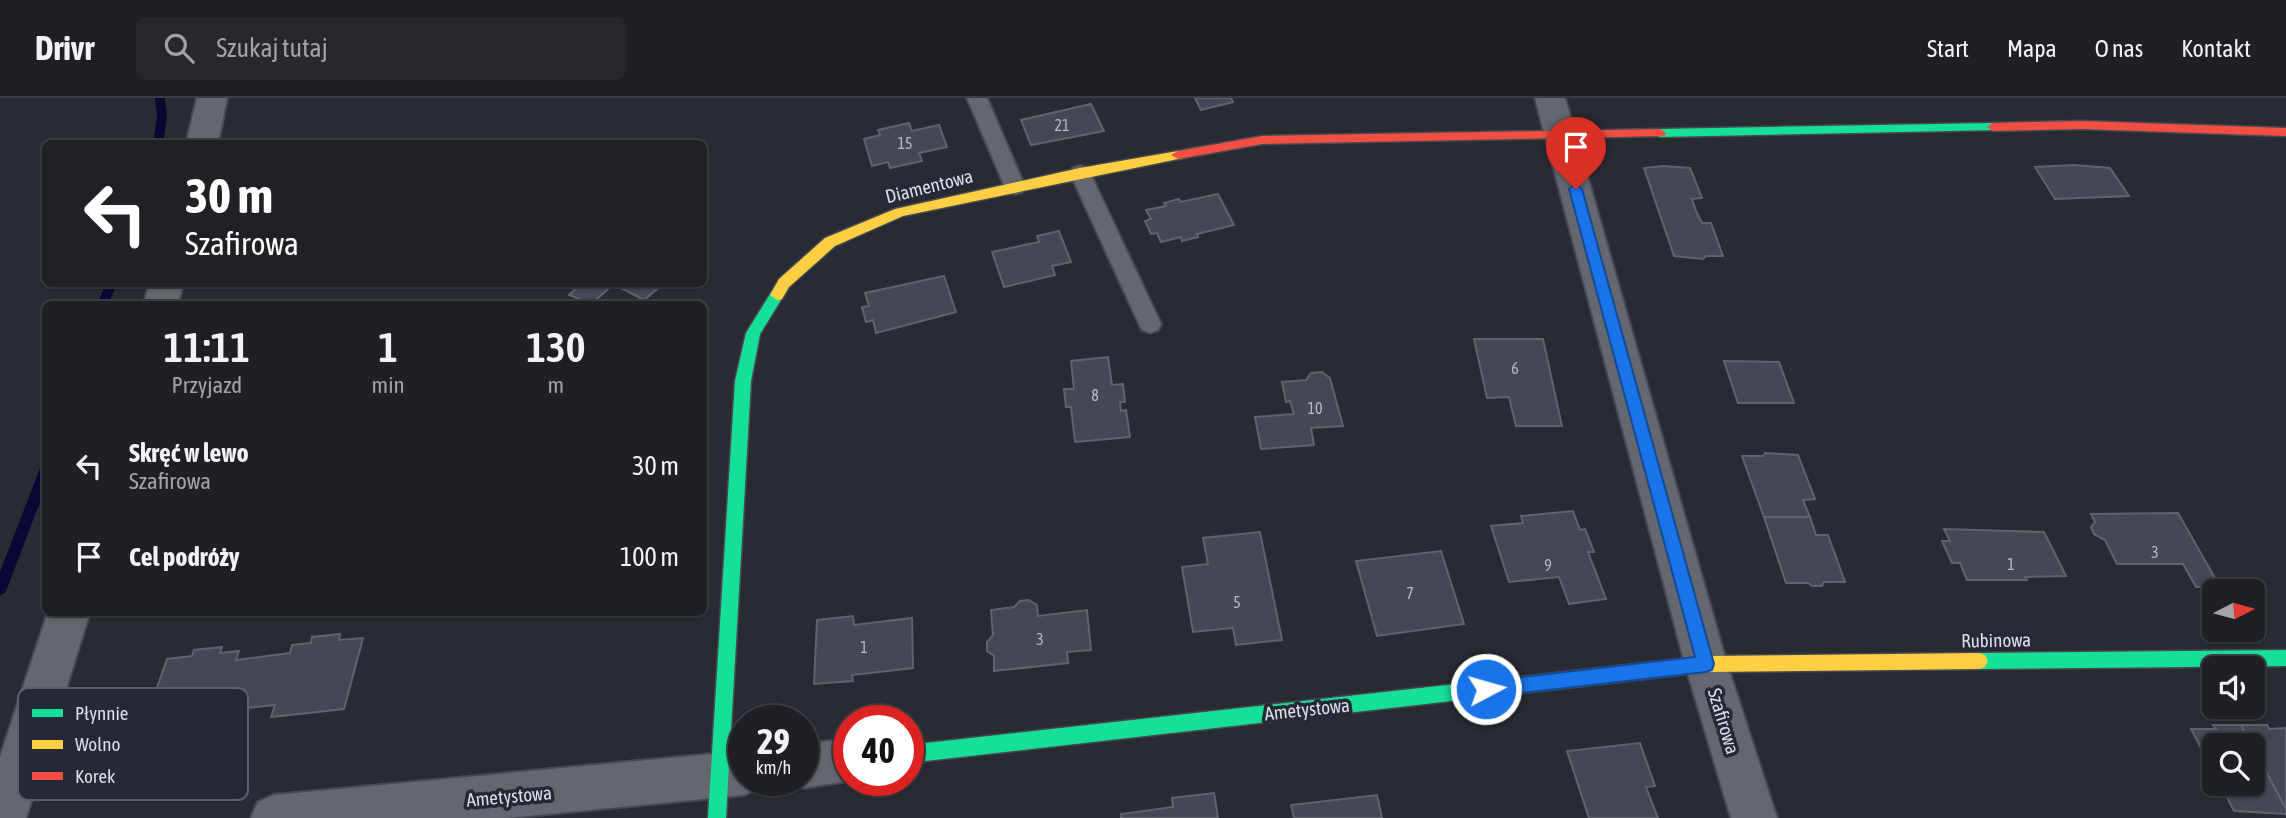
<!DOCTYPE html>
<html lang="pl">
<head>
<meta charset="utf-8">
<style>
	body { margin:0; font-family:"Asap Condensed",sans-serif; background:#27282e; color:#f1f3f6; height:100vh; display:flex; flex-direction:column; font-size:26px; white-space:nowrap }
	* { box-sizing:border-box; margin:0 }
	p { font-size:23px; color:#a1a3a7 }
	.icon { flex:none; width:38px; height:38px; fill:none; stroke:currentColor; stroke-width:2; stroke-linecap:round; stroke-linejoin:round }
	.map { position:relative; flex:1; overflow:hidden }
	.drawer { position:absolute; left:42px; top:203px; width:665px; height:315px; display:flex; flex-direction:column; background:#1f2026; border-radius:10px; box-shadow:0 2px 5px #0004,0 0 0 2px #3c3e43 }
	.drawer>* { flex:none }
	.banner { position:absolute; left:42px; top:42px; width:665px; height:147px; border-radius:10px; box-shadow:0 2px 5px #0004,0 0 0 2px #3c3e43; background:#202124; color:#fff; overflow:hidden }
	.needle { width:46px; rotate:84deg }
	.fabs { position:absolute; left:2202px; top:481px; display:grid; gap:14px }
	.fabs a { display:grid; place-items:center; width:63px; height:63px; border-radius:10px; background:#1f2026; box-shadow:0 2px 5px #0004,0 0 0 2px #3c3e43; font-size:35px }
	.speed { position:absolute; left:728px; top:607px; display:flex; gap:14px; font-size:35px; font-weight:700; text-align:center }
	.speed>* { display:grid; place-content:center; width:91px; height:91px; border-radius:50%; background:#1f2026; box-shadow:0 2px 5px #0004,0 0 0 2px #3c3e43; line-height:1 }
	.speed small { font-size:18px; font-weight:400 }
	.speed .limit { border:10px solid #d22; background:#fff; color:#111 }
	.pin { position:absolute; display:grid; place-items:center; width:60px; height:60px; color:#fff; margin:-72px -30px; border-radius:50% 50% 50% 0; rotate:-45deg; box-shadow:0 0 7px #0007 }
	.pin .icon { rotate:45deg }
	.me { position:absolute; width:77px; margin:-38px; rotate:84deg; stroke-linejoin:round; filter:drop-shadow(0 0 5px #0008) }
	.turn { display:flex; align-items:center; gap:24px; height:147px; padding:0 28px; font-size:32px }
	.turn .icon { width:91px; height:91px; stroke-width:2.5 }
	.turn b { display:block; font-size:49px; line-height:60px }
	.eta { display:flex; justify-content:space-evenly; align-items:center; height:119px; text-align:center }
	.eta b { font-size:42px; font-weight:600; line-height:49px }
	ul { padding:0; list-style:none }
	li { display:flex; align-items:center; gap:21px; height:91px; padding:0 28px }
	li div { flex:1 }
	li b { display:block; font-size:26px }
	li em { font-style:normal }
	header { display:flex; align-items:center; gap:42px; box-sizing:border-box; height:98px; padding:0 35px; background:#1f2026; border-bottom:2px solid #3c3e43 }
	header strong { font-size:33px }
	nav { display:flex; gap:38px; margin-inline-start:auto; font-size:24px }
	.search { width:490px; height:63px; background:#27282e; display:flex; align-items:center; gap:18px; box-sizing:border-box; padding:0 24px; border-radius:10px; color:#a1a3a7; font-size:26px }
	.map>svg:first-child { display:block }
</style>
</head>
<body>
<header>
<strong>Drivr</strong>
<div class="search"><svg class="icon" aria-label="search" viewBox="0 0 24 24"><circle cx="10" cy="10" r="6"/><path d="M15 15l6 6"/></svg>Szukaj tutaj</div>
<nav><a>Start</a><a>Mapa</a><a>O nas</a><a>Kontakt</a></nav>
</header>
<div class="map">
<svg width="2286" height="720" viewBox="0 0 2286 720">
	<rect width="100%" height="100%" fill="#292b33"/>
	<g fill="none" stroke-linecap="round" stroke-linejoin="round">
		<g fill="#090835" fill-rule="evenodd">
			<path d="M155,0H165L167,18L163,46H153L157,18Z"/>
			<path d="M105,186H117L108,206H98Z"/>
			<path d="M46,365V388L7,491L5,495L0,497V474L40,370Z"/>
		</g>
	</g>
	<g fill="#444755" stroke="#61636a" stroke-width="2">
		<path d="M1195,0H1231L1233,4L1201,12Z"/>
		<path d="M1091,6L1104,33L1031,47L1021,22Z"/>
		<path d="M909,25L912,33L939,27L947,49L919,55L922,63L890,70L888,64L872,68L864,41L880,37L878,32Z"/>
		<path d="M2074,67L2110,70L2129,98L2055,101L2035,69Z"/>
		<path d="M1663,68L1690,70L1702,100L1692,101L1696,113L1702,125H1711L1723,158H1706L1703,161L1674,158L1644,70Z"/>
		<path d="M1218,96L1234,127L1197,136L1198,139L1182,143L1181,139L1161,144L1157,135L1151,136L1145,123L1151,121L1146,112L1166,108L1164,105L1179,101L1181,104Z"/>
		<path d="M1059,133L1071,164L1052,168L1055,177L1004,189L992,154L1039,144L1037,138Z"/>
		<path d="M944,178L956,214L876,235L873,222L866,224L862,209L869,208L865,195Z"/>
		<path d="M577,186H614L591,206L569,197L580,187Z"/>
		<path d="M620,186H663L644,202L617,188Z"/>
		<path d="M1474,241H1543L1562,328H1516L1509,299L1487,300Z"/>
		<path d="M1108,259L1112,287L1123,286L1125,304H1120L1121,313L1126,312L1130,339L1075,344L1071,309H1066L1064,291H1074L1071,263Z"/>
		<path d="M1724,263L1779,264L1794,305H1738Z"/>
		<path d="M1322,274L1330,280L1343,328L1311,330L1314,347L1261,351L1255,319L1294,316L1290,303L1286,304L1282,284L1306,282L1311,275Z"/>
		<path d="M1765,355L1798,357L1815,401L1803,402L1810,419H1764L1742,358H1763Z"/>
		<path d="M1573,413L1580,432L1585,431L1594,454H1588L1606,501L1569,506L1559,479L1509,484L1491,428L1523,425L1521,418Z"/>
		<path d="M2178,415L2220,489H2196L2183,466H2117L2105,442L2094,436L2091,429L2095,424L2091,416Z"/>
		<path d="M1764,419H1810L1816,437H1828L1845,484H1824L1822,488H1812L1808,485H1786Z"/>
		<path d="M1944,431L2044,434L2066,478L2025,479L2027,482H1967L1960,465H1952L1942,443H1950Z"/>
		<path d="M1260,434L1282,542L1236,547L1233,530L1193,534L1182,469L1208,466L1203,440Z"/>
		<path d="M1441,453L1464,526L1377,538L1356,463Z"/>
		<path d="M1029,502L1037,507L1038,518L1087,512L1091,552L1067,554L1068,565L994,573V558L987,553V544L993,537L991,512L1014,509L1020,503Z"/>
		<path d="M853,518L854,527L912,520L913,570L852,577L853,583L814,586L817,522Z"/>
		<path d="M340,536L339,542L363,540L344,611L271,619L275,607L220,613L215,625L142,633L167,561L192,558L194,552L222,549L220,555L239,553L236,562L290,555L292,547L311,545L312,539Z"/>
		<path d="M2213,627H2241L2252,648H2214V674L2191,631H2216Z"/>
		<path d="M2241,627H2267L2269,631L2286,630V711Z"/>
		<path d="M1640,645L1655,688L1646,689L1658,720H1589L1567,653Z"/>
		<path d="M2252,648L2286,711V716L2234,713L2220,686H2252Z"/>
		<path d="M1214,695L1218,720H1121V716L1173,709L1172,700Z"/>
		<path d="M1377,697L1382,720H1294L1291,707Z"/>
	</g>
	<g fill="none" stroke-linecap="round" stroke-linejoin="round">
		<defs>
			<g id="lane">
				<path d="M967,0H987L1025,89L1022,94L1015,96L1008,94L1005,89Z"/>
				<path d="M1080,68L1087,70L1090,75L1161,226L1158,232L1150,235L1142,232L1139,226L1070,75L1073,70Z"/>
			</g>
			<g id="street">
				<path d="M197,0H227L218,46H186Z"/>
				<path d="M1535,0H1565L1727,566L1777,720H1731L1685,566Z"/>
				<path d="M149,186H183L178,206H144Z"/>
				<path d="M48,514H90L26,720H0V659Z"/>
				<path d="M849,641V682H854L803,690L787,683L803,682V646Z"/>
				<path d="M744,653V682H763L760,690L744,697L507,720H251L258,704L274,697Z"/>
			</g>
			<g id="fast">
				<path d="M1993,25L1999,29L1998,32L1660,39L1654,35L1660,31Z"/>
				<path d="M777,192L784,197L760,236L751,283L726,720H708L735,283L746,235L772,193Z"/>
				<path d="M2286,552V568L1979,571L1973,569L1970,563L1973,557L1979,555Z"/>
				<path d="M1618,568L1624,570L1627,576L1624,582L1618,584L908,665V647Z"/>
			</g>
			<g id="slow">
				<path d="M1178,53L1183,54V60L903,118L835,148L789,189L782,201L777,202L770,197L779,181L825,140L895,111L1080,70Z"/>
				<path d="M1979,555L1985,557L1988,563L1985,569L1979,571L1706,574L1618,584L1612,582L1609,576L1612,570L1618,568L1706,558Z"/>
			</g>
			<g id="jam">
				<path d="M2082,23L2286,30V38L2082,31L1993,33L1987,29L1993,25Z"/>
				<path d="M1660,31L1666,35L1665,38L1262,46L1178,61L1171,57L1178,53L1262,38Z"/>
			</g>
		</defs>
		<use href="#lane" stroke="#474950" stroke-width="4"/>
		<use href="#street" stroke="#474950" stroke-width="4"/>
		<use href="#fast" stroke="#474950" stroke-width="3"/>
		<use href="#slow" stroke="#474950" stroke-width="3"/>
		<use href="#jam" stroke="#474950" stroke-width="3"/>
		<use href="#lane" fill="#65676e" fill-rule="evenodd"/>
		<use href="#street" fill="#65676e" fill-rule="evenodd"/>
		<use href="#fast" fill="#16e098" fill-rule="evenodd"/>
		<use href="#slow" fill="#ffcf43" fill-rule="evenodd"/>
		<use href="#jam" fill="#f24e42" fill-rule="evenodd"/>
	</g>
	<path fill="#1a73e8" stroke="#114b97" stroke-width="2" d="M1576,86L1582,91L1714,566L1712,572L1706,574L1486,599L1479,597L1477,591L1479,585L1486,583L1695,559L1569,91Z"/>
	<g text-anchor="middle" stroke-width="7" stroke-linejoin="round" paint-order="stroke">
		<g font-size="16" fill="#b6b9c3">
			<text x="1062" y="33">21</text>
			<text x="905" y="51">15</text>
			<text x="1515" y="276">6</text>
			<text x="1095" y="303">8</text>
			<text x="1315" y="316">10</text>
			<text x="2155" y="460">3</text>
			<text x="2011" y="472">1</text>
			<text x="1548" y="473">9</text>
			<text x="1410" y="501">7</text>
			<text x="1237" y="510">5</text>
			<text x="1040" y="547">3</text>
			<text x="864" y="555">1</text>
		</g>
		<g font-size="19" fill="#dcdfe8" stroke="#252937">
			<text transform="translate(929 88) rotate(-14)" y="7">Diamentowa</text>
			<text transform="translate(1996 542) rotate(-1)" y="7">Rubinowa</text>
			<text transform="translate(1307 611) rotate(-6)" y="7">Ametystowa</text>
			<text transform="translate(1724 623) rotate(73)" y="7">Szafirowa</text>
			<text transform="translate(509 698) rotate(-5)" y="7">Ametystowa</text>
		</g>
	</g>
	<rect x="18" y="590" width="230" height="112" rx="10" fill="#252937" stroke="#5c606c" stroke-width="2"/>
	<rect x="32" y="611" width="31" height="8" fill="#16e098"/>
	<rect x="32" y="642" width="31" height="9" fill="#ffcf43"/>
	<rect x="32" y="674" width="31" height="8" fill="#f24e42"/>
	<g font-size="19" fill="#dcdfe8">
		<text x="75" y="622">Płynnie</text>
		<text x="75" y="653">Wolno</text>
		<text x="75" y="685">Korek</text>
	</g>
</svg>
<div class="fabs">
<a><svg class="needle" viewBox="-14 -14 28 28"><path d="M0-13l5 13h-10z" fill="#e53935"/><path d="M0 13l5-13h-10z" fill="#a1a3a7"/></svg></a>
<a><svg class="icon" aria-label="sound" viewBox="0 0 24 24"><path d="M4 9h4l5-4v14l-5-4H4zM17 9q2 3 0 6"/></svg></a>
<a><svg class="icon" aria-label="search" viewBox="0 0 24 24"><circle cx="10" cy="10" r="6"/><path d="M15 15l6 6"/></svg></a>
</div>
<div class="speed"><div>29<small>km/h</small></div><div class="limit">40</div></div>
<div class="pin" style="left:1576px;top:91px;background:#d93025"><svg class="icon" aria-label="arrive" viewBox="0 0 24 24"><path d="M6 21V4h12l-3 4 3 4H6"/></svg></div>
<svg class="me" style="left:1486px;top:591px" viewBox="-20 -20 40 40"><circle r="17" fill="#1a73e8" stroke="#fff" stroke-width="3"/><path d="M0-11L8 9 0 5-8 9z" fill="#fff"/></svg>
<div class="banner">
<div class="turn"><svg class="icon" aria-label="left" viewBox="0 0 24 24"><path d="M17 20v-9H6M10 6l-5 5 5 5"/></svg><div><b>30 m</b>Szafirowa</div></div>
</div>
<section class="drawer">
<div class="eta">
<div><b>11:11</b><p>Przyjazd</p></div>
<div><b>1</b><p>min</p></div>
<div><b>130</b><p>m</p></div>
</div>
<ul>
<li><svg class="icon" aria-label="left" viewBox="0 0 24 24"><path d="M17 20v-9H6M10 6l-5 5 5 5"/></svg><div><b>Skręć w lewo</b><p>Szafirowa</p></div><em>30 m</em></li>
<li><svg class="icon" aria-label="arrive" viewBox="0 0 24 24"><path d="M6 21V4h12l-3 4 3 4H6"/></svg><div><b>Cel podróży</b></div><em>100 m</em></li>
</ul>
</section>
</div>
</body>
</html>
